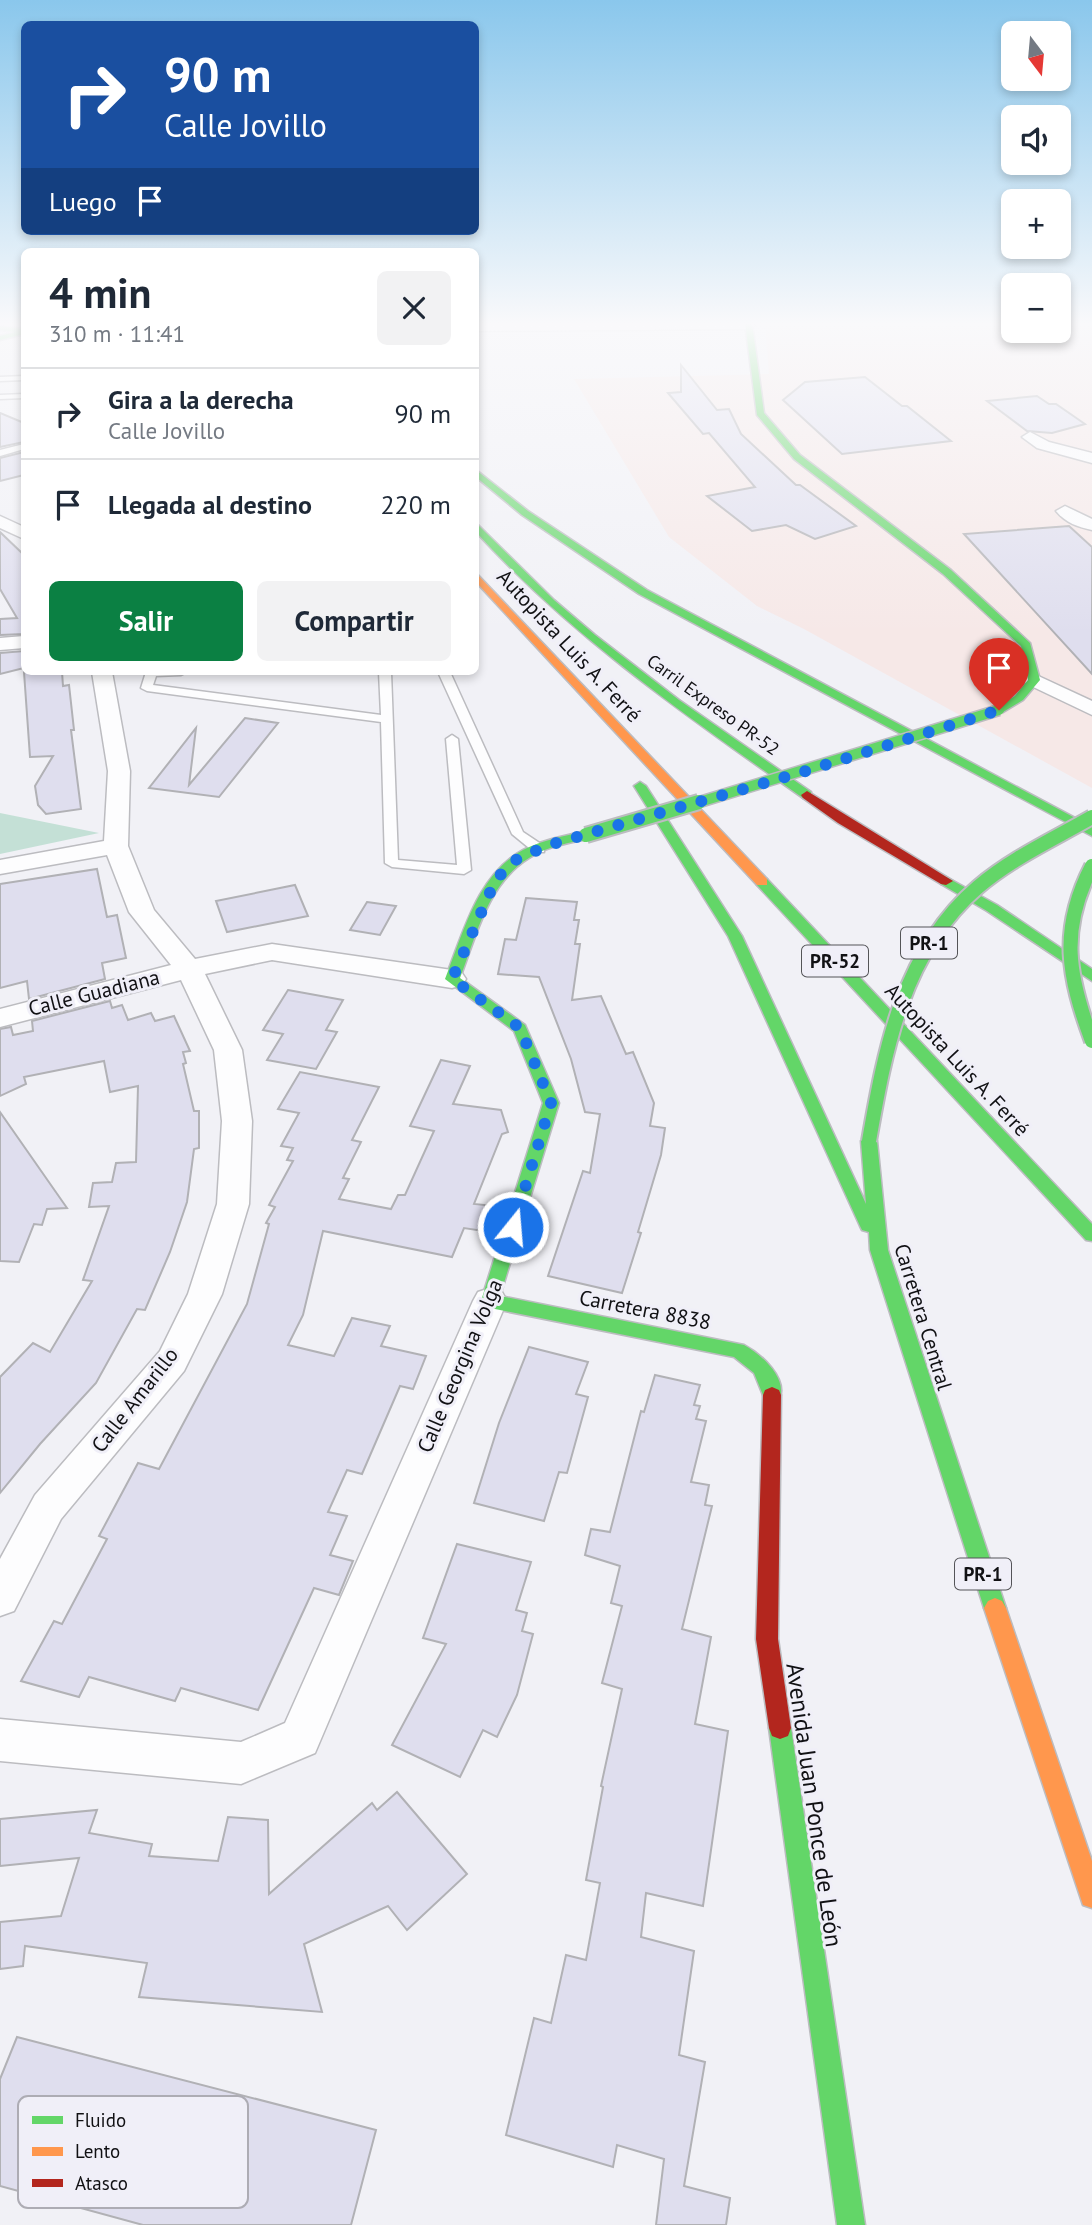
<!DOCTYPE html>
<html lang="es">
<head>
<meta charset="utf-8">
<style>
	body { margin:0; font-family:"PT Sans",sans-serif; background:#f2f2f3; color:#1f2937; height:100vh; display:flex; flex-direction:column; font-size:26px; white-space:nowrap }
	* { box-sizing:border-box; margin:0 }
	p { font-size:23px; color:#747a83 }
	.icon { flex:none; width:38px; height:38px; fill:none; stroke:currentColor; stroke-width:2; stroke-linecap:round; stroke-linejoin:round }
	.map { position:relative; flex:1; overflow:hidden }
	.drawer { position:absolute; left:21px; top:248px; width:458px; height:427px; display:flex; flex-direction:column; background:#fff; border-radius:10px; box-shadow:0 4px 10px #0003 }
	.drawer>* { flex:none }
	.hud { position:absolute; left:21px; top:21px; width:458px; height:214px; border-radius:10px; box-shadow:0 4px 10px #0003; background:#1a4fa0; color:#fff; overflow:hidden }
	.needle { width:46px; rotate:164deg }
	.tools { position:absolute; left:1001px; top:21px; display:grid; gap:14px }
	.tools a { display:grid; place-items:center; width:70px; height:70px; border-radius:10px; background:#fff; box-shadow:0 4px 10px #0003; font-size:35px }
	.pin { position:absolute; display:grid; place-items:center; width:60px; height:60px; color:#fff; margin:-72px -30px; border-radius:50% 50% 50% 0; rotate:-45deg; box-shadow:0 0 7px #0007 }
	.pin .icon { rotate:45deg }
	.me { position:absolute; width:77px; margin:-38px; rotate:17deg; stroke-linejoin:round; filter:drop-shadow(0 0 5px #0008) }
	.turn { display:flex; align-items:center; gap:24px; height:147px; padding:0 28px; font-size:32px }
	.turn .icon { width:91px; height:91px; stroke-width:2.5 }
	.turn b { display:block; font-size:49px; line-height:60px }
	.then { display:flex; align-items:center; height:66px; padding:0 28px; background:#0003; gap:14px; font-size:26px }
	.round { display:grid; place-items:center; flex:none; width:74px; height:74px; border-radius:10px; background:#f2f2f3 }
	.overview { display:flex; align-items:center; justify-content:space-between; height:119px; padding:0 28px }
	h1 { font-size:42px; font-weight:800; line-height:52px }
	.button { display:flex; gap:14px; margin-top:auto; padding:14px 28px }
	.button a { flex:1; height:80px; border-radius:10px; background:#0b8043; color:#fff; font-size:28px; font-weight:800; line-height:80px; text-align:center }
	.button a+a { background:#f2f2f3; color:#1f2937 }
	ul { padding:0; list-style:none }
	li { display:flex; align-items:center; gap:21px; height:91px; padding:0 28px; border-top:2px solid #e0e1e3 }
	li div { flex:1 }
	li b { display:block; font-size:26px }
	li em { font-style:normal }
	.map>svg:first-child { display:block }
</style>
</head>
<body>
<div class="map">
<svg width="1092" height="2225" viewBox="0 0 1092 2225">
	<rect width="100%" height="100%" fill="#f1f1f6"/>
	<path fill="#f6e8e7" d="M765,323H1013V331H1059V323H1092V788L804,629L757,606L669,537L574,379L769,374Z"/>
	<path fill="#c4e0d6" d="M0,813L99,833L0,854Z"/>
	<g fill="#dfdeee" stroke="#b1b1b5" stroke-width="2">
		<path d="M681,365L717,410L729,409L741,434L796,485H800L856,526L815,539L786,525L752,531L707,496L755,487L709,433L703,434L668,393L681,392Z"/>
		<path d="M865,377L902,406H907L951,441L842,454L783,400L805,382Z"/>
		<path d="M1037,396L1049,404H1056L1085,424L1052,433L1027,431L987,401Z"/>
		<path d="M0,413L24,423V442L0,447Z"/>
		<path d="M24,452V475L0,481V458Z"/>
		<path d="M1069,526L1092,547V674L964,534Z"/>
		<path d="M0,532L24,555V634L0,635V619L17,618L0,589Z"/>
		<path d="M24,651V668L0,674V653Z"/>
		<path d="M24,672H62L63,686L69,685L74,730H71L81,809L46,814L38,805L35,786L53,756L30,757Z"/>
		<path d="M245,718L278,723L219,797L149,788L196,728L189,785Z"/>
		<path d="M97,869L107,917L117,915L126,958L102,963L105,979L29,999L27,981L0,988V884Z"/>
		<path d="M295,885L308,916L227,932L216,901Z"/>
		<path d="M526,898L577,902L574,920H579L575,944H580L572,1000L601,996L626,1054L633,1052L654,1103L650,1126L665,1128L661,1155L638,1232L641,1233L622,1293L548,1276L583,1171L590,1173L600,1114L585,1112L571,1059L539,977L498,974L505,939L516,940Z"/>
		<path d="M367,902L396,906L380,935L350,930Z"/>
		<path d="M288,990L343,1000L326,1030L337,1032L316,1069L267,1060L283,1034L263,1030Z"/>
		<path d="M110,1001L112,1008L122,1005L128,1020L151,1013L155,1021L174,1016L190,1051L183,1052L186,1063L183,1064L194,1111H199V1148L194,1149L187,1202L170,1252L145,1310L137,1309L96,1383L40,1444L0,1493V1377L33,1343L50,1352L92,1281L83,1280L109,1206L89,1207L93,1183L112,1182L116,1163L136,1162L138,1086L110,1092L104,1061L24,1077L26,1084L0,1096V1029L11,1027L13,1035L33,1031L32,1021Z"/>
		<path d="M441,1060L470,1066L453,1104L501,1110L508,1132L502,1134L474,1204L495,1206L483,1231L464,1228L452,1257L323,1231L303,1315L288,1345L334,1356L352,1318L390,1326L381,1346L426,1356L413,1389L400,1386L362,1474L347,1470L328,1512L347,1516L330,1555L353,1561L339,1595L314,1588L258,1710L181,1688L175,1701L89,1677L79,1697L21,1681L54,1621L62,1624L107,1539L99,1536L138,1463L159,1469L247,1304L269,1224L266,1223L275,1207L269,1205L293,1161L287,1160L293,1148L281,1146L299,1113L278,1109L300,1072L379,1087L352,1140L361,1142L343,1178L349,1179L339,1199L391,1209L398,1195H405L434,1131L410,1126Z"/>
		<path d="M0,1112L67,1208L47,1209L42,1225L34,1224L19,1262L0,1261Z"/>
		<path d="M529,1347L588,1362L576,1394L588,1397L567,1473L559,1472L544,1521L474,1503L499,1423Z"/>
		<path d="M655,1375L700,1385L694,1405L700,1406L696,1419L706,1421L691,1482L709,1485L705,1505L712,1506L682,1629L711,1637L695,1724L728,1731L703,1906L646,1893L641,1937L694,1951L679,2055L705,2062L684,2186L730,2198L726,2225H656L664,2159L617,2145L613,2167L506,2135L534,2018L551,2023L566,1955L586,1960L600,1883L586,1880L603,1787L601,1786L622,1689L602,1683L622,1606L611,1603L620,1566L585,1555L591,1529L610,1532L641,1411L644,1412Z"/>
		<path d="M457,1544L531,1562L516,1610L527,1613L522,1631L533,1634L517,1695L497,1737L483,1730L460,1777L392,1745L446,1644L423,1638Z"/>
		<path d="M397,1792L467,1874L407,1930L388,1906L304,1944L322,2012L139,1997L147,1963L25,1946L23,1966L0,1969V1922L61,1916L79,1858L0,1866V1819L97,1810L89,1833L152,1844L149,1856L218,1861L228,1817L268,1820L269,1894L372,1803L377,1810Z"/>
		<path d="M17,2037L376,2130L351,2225H143L0,2186V2079Z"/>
	</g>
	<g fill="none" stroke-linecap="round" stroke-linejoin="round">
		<defs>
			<g id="lane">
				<path d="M24,376V380L0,381V377Z"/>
				<path d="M24,394V398L0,399V395Z"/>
				<path d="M24,444V449L0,456V450Z"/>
				<path d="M146,672H187L181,675L156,676L153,685L381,715L379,672H391L398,860L457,865L446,739L452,735L458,739L471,870L464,874L392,867L385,863L381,722L147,691L141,688Z"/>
				<path d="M438,672H450L523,832L544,846V852H534L512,834Z"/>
			</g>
			<g id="street">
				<path d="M476,323H753L755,325L748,329L476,331Z"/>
				<path d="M1030,432L1049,442L1092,453V463L1037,448L1022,437Z"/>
				<path d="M1065,506L1092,519V530C1078,527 1066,523 1056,511Z"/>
				<path d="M0,516L24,527V539L0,528Z"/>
				<path d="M24,636V648L0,650V638Z"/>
				<path d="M92,672H112L130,771L128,846L154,910L195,959L272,944L452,970L462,973L466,979L462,985L452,988L272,960L205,974L242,1050L252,1121L249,1204L222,1294L184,1371L61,1519L14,1611L0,1616V1559L35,1495L160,1351L188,1294L217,1204L222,1121L214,1050L181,980L0,1027V1009L171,965L129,912L107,855L0,874V860L104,841L108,771Z"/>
				<path d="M1034,674L1092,701V715L1027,684L1023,680L1027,676Z"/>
				<path d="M490,1288L502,1292L507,1301L315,1753L241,1784L0,1761V1719L241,1742L285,1723L473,1301L478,1292Z"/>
			</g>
			<g id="fast">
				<path d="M745,323H752L764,413L800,455L951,570L1030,643L1040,680L1023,700L1003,712L993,710L1015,696L1028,680L1021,646L943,574L794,459L757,415Z"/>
				<path d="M0,326L24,329V334L0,340V336L15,332L0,330Z"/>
				<path d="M476,470L528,511L647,590L1092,827V836L639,594L522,515L476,477Z"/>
				<path d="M476,523L554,600L595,635L679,700L811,792V798H803C687,716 572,637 476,532Z"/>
				<path d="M640,782L646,786L742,936L866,1204L861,1141L869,1135L877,1141L888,1250L1006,1608L1002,1615L995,1618L988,1615L984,1608L870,1250L869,1232L862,1230L860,1226L728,936L634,786Z"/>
				<path d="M586,831L591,832V838C570,843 547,846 529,858C488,883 476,936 460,978L525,1025L559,1103L500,1296L744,1345C761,1354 789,1379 779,1400L772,1403L765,1400L754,1373L734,1357L490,1308L484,1306L481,1301L543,1103L514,1031L445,979C463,934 477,875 523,850C542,840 565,836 586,831Z"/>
				<path d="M946,877L997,905L1092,969V981L987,911L941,884L939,881Z"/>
				<path d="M762,878L767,879L1092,1224V1241L1086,1240L757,885V879Z"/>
				<path d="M780,1717L788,1720L791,1728L865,2225H837L769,1728L772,1720Z"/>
			</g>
			<g id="slow">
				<path d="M476,573L767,879V885H757L476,582Z"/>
				<path d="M995,1598L1002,1601L1006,1608L1092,1861V1908L1083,1905L984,1608L988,1601Z"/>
			</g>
			<g id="jam">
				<path d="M807,791L953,881L946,885L941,884L838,823L803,798L801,795Z"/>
				<path d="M772,1387L779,1390L781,1395L778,1639L791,1728L788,1736L780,1739L772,1736L769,1728L756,1639L763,1395L765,1390Z"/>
			</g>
		</defs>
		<use href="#lane" stroke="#bcbcc0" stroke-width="3"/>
		<use href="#street" stroke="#bcbcc0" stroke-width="3"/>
		<use href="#fast" stroke="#bcbcc0" stroke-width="3"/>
		<use href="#slow" stroke="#bcbcc0" stroke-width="3"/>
		<use href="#jam" stroke="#bcbcc0" stroke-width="3"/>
		<use href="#lane" fill="#fdfdfe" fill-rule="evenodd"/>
		<use href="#street" fill="#fdfdfe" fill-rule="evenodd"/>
		<use href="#fast" fill="#63d668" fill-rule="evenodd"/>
		<use href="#slow" fill="#ff974d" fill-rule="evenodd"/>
		<use href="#jam" fill="#b3261e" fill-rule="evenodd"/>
		<defs>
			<path id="fast-bridge-far1" d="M693,804L999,710"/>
			<g id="fast-bridge">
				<path d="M586,835L699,802"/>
				<path d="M1092,866C1059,930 1068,976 1092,1041"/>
				<path d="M869,1141C885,1049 903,951 978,887C1012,858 1054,839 1092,817"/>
			</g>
		</defs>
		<use href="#fast-bridge-far1" stroke="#bcbcc0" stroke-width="13" stroke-linecap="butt"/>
		<use href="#fast-bridge" stroke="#bcbcc0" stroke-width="18" stroke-linecap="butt"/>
		<use href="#fast-bridge-far1" stroke="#63d668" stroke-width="10"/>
		<use href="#fast-bridge" stroke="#63d668" stroke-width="14"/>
	</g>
	<linearGradient id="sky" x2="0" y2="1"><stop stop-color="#8ac7ec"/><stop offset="0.51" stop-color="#f9f9fb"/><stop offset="1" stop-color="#f9f9fb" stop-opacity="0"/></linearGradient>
	<rect width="1092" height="634" fill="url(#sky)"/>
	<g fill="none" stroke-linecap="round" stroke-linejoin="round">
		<path stroke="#1a73e8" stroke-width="12" stroke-dasharray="0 21.6" d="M513,1227L551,1103L520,1028L452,979L496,879L517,859L549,845L806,771L999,710"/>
	</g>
	<g text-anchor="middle" stroke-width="6" stroke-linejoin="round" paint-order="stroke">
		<g font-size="18" fill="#111114" stroke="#f0eff8">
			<text transform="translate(713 705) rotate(36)" y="6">Carril Expreso PR-52</text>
		</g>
		<g fill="#f0eff8" stroke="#545458" stroke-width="2">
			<rect x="901" y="927.5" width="56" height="31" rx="5"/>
			<rect x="802" y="945.5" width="66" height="31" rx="5"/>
			<rect x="955" y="1558.5" width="56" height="31" rx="5"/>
		</g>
		<g font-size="19" font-weight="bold" fill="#111114">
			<text x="929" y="950">PR-1</text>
			<text x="835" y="968">PR-52</text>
			<text x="983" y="1581">PR-1</text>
		</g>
		<g font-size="21" fill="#111114" stroke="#f0eff8">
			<text transform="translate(569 646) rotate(47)" y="7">Autopista Luis A. Ferré</text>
			<text transform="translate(94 993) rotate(-14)" y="7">Calle Guadiana</text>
			<text transform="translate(957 1060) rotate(47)" y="7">Autopista Luis A. Ferré</text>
			<text transform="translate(645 1310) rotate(11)" y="7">Carretera 8838</text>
			<text transform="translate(923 1317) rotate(73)" y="7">Carretera Central</text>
			<text transform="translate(460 1366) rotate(-67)" y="7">Calle Georgina Volga</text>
			<text transform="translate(135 1400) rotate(-52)" y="7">Calle Amarillo</text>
		</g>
		<g font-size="24" fill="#111114" stroke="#f0eff8">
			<text transform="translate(814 1805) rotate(82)" y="8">Avenida Juan Ponce de León</text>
		</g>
	</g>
	<rect x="18" y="2096" width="230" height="112" rx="10" fill="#f0eff8" stroke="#adacb4" stroke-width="2"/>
	<rect x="32" y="2116" width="31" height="8" fill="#63d668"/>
	<rect x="32" y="2147" width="31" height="9" fill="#ff974d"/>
	<rect x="32" y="2179" width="31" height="8" fill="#b3261e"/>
	<g font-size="19" fill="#111114">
		<text x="75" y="2127">Fluido</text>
		<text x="75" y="2158">Lento</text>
		<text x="75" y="2190">Atasco</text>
	</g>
</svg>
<div class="tools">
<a><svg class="needle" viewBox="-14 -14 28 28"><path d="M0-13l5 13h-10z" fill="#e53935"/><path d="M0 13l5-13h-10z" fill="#747a83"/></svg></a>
<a><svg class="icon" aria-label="sound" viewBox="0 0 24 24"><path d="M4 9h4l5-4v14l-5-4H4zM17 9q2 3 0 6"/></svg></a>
<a>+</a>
<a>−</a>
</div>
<div class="pin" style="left:999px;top:710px;background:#d93025"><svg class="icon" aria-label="arrive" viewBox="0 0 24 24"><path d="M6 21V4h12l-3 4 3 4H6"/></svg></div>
<svg class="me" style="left:513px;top:1227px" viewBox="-20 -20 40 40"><circle r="17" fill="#1a73e8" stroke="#fff" stroke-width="3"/><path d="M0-11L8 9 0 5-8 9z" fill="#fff"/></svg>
<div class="hud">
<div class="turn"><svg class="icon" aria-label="right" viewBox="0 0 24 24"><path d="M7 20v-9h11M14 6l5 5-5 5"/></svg><div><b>90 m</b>Calle Jovillo</div></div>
<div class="then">Luego<svg class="icon" aria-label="arrive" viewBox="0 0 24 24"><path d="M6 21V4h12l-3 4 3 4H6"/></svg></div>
</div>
<section class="drawer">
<div class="overview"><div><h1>4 min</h1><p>310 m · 11:41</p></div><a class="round"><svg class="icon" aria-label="close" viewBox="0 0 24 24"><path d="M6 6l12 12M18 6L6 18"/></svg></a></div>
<ul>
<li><svg class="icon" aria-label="right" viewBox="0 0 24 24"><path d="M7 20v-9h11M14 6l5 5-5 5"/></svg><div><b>Gira a la derecha</b><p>Calle Jovillo</p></div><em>90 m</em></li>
<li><svg class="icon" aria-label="arrive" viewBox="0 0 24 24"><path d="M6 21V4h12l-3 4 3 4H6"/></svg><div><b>Llegada al destino</b></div><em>220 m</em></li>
</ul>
<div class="button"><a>Salir</a><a>Compartir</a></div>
</section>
</div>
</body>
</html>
